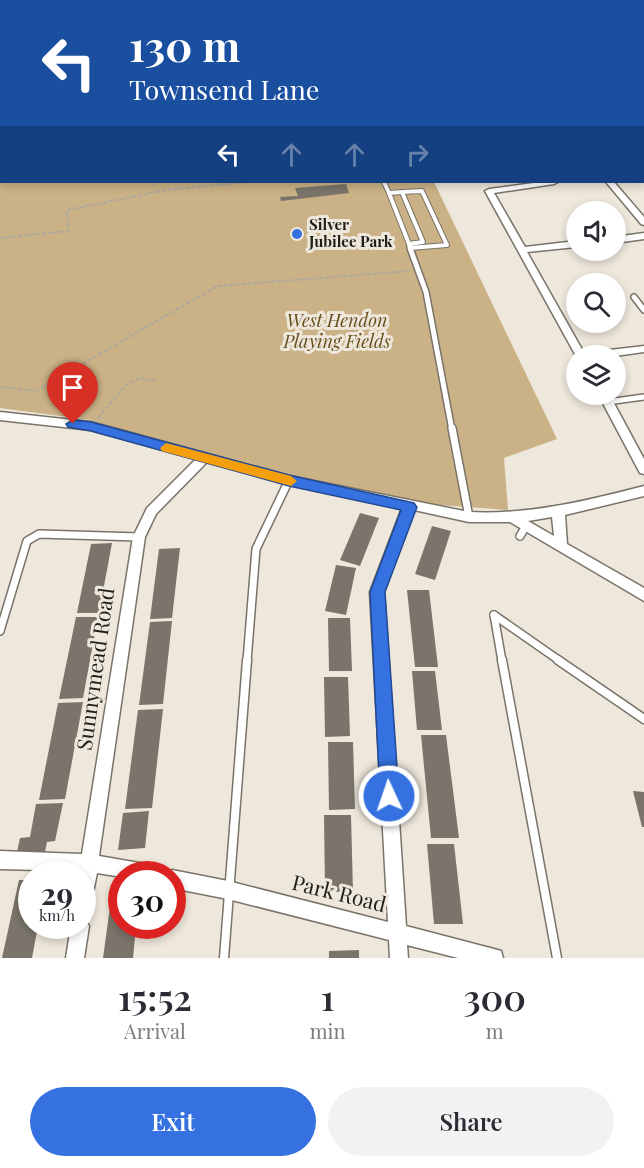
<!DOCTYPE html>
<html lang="en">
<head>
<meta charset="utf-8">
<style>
	body { margin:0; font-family:"Playfair Display",serif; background:#f2f2f3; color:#2b2b33; height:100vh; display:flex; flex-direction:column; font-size:22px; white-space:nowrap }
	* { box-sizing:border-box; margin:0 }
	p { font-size:20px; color:#7c7c81 }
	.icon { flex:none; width:33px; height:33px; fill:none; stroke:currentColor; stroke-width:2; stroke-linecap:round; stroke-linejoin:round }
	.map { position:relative; height:958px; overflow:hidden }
	.sheet { display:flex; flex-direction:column; background:#fff; flex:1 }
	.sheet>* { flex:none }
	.top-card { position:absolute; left:0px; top:0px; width:645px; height:183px; box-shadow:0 3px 9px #0003; background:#1a4fa0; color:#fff; overflow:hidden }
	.buttons { position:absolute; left:566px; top:201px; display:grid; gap:12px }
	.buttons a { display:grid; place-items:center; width:60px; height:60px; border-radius:50%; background:#fff; box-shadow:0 3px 9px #0003; font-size:30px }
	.speed { position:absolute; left:18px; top:861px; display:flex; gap:12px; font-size:30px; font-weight:700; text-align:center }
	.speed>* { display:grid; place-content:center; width:78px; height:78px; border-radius:50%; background:#fff; box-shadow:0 3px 9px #0003; line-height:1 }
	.speed small { font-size:15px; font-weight:400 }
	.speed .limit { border:9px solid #d22; background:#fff; color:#111 }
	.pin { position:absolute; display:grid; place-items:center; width:51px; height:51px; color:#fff; margin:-62px -26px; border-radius:50% 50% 50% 0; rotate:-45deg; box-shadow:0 0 6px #0007 }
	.pin .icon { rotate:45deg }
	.me { position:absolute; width:66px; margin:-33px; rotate:357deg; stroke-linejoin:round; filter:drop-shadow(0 0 4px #0008) }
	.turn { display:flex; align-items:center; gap:21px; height:126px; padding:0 30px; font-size:27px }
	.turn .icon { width:78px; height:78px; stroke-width:2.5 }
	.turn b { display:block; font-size:42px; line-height:51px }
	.lanes { display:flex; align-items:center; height:57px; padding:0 30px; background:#0003; justify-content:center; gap:30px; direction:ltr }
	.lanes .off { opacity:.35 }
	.eta { display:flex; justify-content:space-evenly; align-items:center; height:102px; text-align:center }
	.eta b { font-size:36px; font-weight:600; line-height:42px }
	.action { display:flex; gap:12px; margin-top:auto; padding:12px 30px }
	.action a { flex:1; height:69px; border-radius:36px; background:#3571e0; color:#fff; font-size:24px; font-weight:600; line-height:69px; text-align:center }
	.action a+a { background:#f2f2f3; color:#2b2b33 }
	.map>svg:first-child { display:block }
</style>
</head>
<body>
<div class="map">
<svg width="644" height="958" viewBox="0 0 644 958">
	<rect width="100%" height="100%" fill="#eee7db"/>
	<path fill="#cab286" d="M0,0L606,1L2,2V182H434L557,439L504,458L508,510L426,504L211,458L91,420L0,408Z"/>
	<g fill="#7a746a">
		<path d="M346,184L349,193L281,201L280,197L298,196L295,188Z"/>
		<path d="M360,513L379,518L360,566L340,560Z"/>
		<path d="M432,526L451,531L435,580L415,574Z"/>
		<path d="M112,543L99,613H77L91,544Z"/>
		<path d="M180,548L172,618L150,619L159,549Z"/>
		<path d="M336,565L356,568L346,615L325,611Z"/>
		<path d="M407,590H429L438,667H415Z"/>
		<path d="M76,617H98L83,698L59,699Z"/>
		<path d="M328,618H350L352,671H329Z"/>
		<path d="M172,621L163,704L139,705L150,622Z"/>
		<path d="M412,671H435L442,730H417Z"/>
		<path d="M324,677H348L350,736L325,737Z"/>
		<path d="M83,702L65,799L39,800L58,703Z"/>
		<path d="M163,709L152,808L125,809L138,710Z"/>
		<path d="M421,735H446L459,838H431Z"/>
		<path d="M328,742H353L355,809L329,810Z"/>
		<path d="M633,791L644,792V827H642Z"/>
		<path d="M63,803L55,841L47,842L45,852H17L20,838L30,837L36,804Z"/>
		<path d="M149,811L145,848L118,850L123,813Z"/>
		<path d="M324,815H351L353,892H325Z"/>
		<path d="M427,844H454L463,924H434Z"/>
		<path d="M19,880H32V926H38L32,958H2Z"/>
		<path d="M122,906V926H136L133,958H103L110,907Z"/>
		<path d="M359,950V958H329V951Z"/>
	</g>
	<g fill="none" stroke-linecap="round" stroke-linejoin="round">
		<defs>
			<path id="service-far4" d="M619,2L634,0"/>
			<g id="service-far3">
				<path d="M384,182L389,193"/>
				<path d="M422,191L447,245L410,248L409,244L423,242L402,192Z"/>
				<path d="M402,192L389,193L409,244"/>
			</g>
			<g id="service-far2">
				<path d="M410,248L426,292L452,430"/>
				<path d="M634,297L644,310"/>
				<path d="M607,402L644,397"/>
			</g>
			<g id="service-far1">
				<path d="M452,428L469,517"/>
				<path d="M520,536L526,526"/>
				<path d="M494,615L502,661"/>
				<path d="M494,615L560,661"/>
				<path d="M0,631L27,541L39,534L139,537"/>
				<path d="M247,661L256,549L289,480"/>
			</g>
			<g id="service">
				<path d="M502,660L557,958"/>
				<path d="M558,660L644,719"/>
				<path d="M224,958L247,660"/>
			</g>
			<g id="minor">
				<path d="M541,182H558L554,184L494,193L525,247L576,241V247L527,252L584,353L644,346V352L615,356H576L485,191L489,189Z"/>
				<path d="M606,182H614L644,217V225L641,224Z"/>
				<path d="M644,233V239L615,243V237Z"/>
				<path d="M598,394H609L644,459V474L640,473Z"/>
				<path d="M0,412L91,422L289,476L469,512C529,515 586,501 644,486V496L565,515L567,544L644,588V601L510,522H469L414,510L384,592L406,926L494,949L501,951L503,958H458L407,945L408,958H390L389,940L228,899L172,888V874H165L172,870L228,881L388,922L370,592L402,508L289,484L207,462L156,514L145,537L99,856L151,865L157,868L160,874H122V877L97,873L88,917L85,919L89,926L84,958H66L71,926H82V874H79V871L0,869V851L82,854L133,537L147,508L196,459L91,430L0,420ZM552,517L554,536L528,521Z"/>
			</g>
			<path id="tertiary" d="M605,0H612L614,2H606Z"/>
		</defs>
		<use href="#service-far4" stroke="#797369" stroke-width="4.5"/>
		<use href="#service-far3" stroke="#797369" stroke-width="6"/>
		<use href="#service-far2" stroke="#797369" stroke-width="8"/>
		<use href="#service-far1" stroke="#797369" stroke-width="10"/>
		<use href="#service" stroke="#797369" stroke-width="11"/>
		<use href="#minor" stroke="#797369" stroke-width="3"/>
		<use href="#tertiary" stroke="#797369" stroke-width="3"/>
		<g stroke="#aea89e" stroke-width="1.5" stroke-dasharray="3 1.5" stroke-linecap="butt">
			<path d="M193,0L197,2"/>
			<path d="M311,0L313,2"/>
			<path d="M495,0L497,2"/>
			<path d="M36,2L38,0"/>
			<path d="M77,2L81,0"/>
			<path d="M293,2L304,0"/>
		</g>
		<g stroke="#aea89e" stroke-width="2" stroke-dasharray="4 2" stroke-linecap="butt">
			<path d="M0,238L68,231L67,210L166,190L246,182"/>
			<path d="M0,387L36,391L217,286L410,271"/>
			<path d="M98,418L128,383L141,378L156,381"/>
		</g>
		<use href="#service-far4" stroke="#fff" stroke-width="3"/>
		<use href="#service-far3" stroke="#fff" stroke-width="4"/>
		<use href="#service-far2" stroke="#fff" stroke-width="5"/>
		<use href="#service-far1" stroke="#fff" stroke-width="7"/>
		<use href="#service" stroke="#fff" stroke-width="8"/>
		<use href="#minor" fill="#fff" fill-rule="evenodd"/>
		<use href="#tertiary" fill="#fff" fill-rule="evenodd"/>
	</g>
	<path fill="#3571e0" stroke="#224992" stroke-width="1.5" d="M73,420L91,422L289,475L414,503L417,507L385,592L399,796L396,803L389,806L383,803L380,796L370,592L401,510L289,486L91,431L68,427L66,424Z"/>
	<path fill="#f59e0b" d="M166,443L291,476L297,481L291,486L162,451L160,448Z"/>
	<circle fill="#3571e0" stroke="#eee7db" stroke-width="2" cx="297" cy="234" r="6"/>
	<g text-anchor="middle" stroke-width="6" stroke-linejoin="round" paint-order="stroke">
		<g font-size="15" font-weight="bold" fill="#211e1a" stroke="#eee7db" text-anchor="start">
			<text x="309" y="230">Silver<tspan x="309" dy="17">Jubilee Park</tspan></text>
		</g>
		<g font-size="18" font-style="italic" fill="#684f1d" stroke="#eee7db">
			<text x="337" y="327">West Hendon<tspan x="337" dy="21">Playing Fields</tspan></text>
		</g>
		<g font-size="21" fill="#211e1a" stroke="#eee7db">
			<text transform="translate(96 669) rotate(-82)" y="7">Sunnymead Road</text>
			<text transform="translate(339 894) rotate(14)" y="7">Park Road</text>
		</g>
	</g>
</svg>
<div class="buttons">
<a><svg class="icon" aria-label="sound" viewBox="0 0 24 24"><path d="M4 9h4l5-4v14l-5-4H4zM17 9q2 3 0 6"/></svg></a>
<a><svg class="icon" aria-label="search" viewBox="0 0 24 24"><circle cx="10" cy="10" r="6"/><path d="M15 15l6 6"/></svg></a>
<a><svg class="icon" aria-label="layers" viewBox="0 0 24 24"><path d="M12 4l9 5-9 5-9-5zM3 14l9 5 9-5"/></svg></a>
</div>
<div class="speed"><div>29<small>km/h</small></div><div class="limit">30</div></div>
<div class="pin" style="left:73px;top:424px;background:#d93025"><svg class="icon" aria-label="arrive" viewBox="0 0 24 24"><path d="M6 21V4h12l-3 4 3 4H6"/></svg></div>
<svg class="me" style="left:389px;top:796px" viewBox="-20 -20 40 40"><circle r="17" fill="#3571e0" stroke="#fff" stroke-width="3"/><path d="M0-11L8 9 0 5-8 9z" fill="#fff"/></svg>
<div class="top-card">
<div class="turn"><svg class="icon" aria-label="left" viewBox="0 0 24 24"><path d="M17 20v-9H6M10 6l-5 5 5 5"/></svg><div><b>130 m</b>Townsend Lane</div></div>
<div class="lanes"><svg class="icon" aria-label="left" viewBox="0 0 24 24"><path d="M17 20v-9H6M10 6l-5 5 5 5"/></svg><svg class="icon off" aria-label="ahead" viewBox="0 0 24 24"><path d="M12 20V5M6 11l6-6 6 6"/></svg><svg class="icon off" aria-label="ahead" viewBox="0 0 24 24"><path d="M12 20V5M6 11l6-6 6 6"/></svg><svg class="icon off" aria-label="right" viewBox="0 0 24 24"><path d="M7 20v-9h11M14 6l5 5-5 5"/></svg></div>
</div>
</div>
<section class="sheet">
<div class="eta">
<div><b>15:52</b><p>Arrival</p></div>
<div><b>1</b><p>min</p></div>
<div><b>300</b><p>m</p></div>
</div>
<div class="action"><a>Exit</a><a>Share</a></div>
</section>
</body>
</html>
